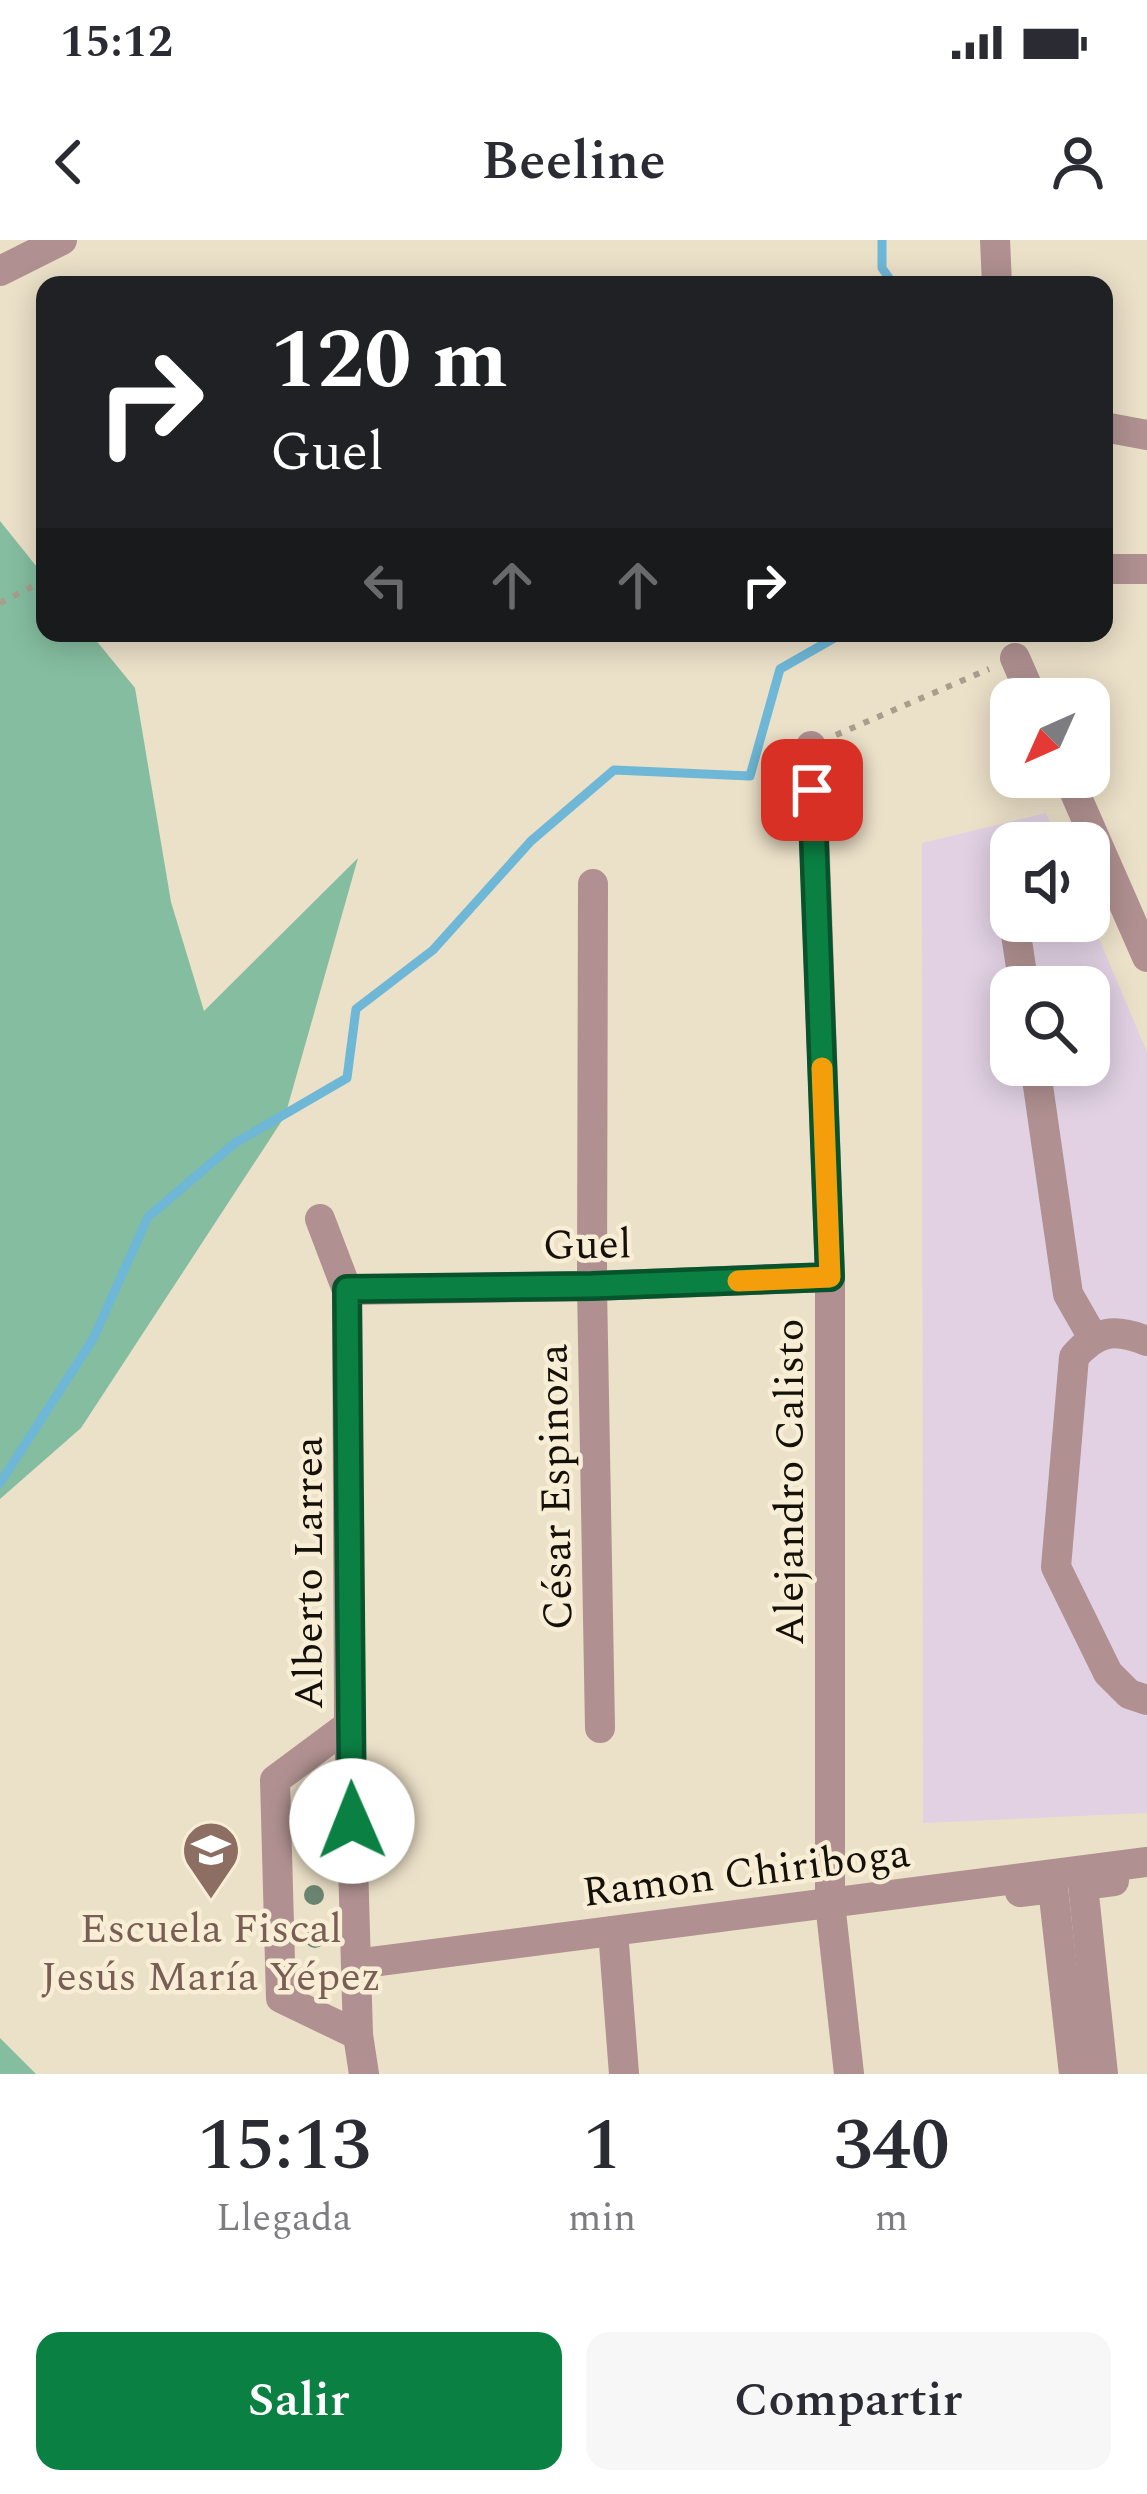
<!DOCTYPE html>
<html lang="es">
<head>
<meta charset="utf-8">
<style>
	body { margin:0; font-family:Spectral,serif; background:#f7f7f7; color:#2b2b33; height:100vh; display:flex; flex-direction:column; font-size:45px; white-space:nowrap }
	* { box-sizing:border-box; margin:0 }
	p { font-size:39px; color:#7c7c81 }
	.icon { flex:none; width:66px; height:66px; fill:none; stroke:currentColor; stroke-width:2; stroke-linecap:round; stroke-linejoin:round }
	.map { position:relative; height:1834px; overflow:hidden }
	.details { display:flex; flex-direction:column; background:#fff; flex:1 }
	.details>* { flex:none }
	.guide { position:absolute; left:36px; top:36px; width:1077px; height:366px; border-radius:24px; box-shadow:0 6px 30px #0003; background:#202124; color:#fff; overflow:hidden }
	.needle { width:78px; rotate:225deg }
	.tools { position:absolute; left:990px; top:438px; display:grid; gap:24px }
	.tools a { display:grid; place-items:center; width:120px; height:120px; border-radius:24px; background:#fff; box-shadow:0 6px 30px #0003; font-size:60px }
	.pin { position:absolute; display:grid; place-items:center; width:102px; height:102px; color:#fff; margin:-51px; border-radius:24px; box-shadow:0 6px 18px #0006 }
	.me { position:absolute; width:132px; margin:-66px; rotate:359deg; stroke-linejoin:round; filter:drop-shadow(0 0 9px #0008) }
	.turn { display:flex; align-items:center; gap:42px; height:252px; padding:0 36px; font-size:54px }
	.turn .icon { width:156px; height:156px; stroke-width:2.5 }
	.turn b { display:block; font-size:84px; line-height:102px }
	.lanes { display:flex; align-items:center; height:114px; padding:0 36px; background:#0003; justify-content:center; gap:60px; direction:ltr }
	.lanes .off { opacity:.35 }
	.eta { display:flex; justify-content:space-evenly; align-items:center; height:204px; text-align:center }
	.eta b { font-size:72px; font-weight:600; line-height:84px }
	.button { display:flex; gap:24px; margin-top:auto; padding:24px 36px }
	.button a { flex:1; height:138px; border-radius:24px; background:#0b8043; color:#fff; font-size:48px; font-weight:600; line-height:138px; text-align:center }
	.button a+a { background:#f7f7f7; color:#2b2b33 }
	.status { display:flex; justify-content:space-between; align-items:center; height:84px; padding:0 60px; background:#fff; direction:ltr }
	.status svg { height:33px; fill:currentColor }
	header { display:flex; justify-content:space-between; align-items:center; height:156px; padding:0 36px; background:#fff; font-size:54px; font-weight:600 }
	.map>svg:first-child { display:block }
</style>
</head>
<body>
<div class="status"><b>15:12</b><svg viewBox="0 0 49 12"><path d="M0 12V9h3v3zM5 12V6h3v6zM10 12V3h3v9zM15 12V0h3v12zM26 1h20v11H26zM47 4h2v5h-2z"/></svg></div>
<header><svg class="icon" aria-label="back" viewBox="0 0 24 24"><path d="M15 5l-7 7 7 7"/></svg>Beeline<svg class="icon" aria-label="person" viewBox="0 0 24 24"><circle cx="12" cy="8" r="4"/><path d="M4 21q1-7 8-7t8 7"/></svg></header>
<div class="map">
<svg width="1147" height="1834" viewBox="0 0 1147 1834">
	<rect width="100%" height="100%" fill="#ebe0c8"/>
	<path fill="#e1d1e3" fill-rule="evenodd" d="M1046,573L1058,603H1011V681H1089V675L1147,812V1573L923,1583L922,603ZM1011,747H1089V825H1011Z"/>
	<g fill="#85bda0">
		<path d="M0,281L45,337V393H90L135,448L171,662L204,771L358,618L285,876L81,1188L0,1259Z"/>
		<path d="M0,1798L36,1834H0Z"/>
	</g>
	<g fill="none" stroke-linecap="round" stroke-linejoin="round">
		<g stroke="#6eb7d6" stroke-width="9">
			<path d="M882,0V28L894,45"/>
			<path d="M0,1243L93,1099L148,977L235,903L347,838L356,769L433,710L531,601L614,530L750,536L780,429L843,393"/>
		</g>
		<g stroke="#a79e8c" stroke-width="6" stroke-dasharray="6 9" stroke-linecap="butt">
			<path d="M0,363L45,340"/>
			<path d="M836,495L989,429"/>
		</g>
		<g stroke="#b09090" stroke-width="30">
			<path d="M995,0L997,45"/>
			<path d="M0,31L62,0"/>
			<path d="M1104,187L1147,195"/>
			<path d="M1104,329H1147"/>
			<path d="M1015,418L1033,459"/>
			<path d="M811,506L830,1037V1663L849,1834"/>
			<path d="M1068,537L1147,717"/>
			<path d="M593,644L592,1046L600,1488"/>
			<path d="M1014,681L1024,747"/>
			<path d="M1035,825L1068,1054L1092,1096"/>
			<path d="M320,979L347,1050L349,1485L358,1795L364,1834"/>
			<path d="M347,1050L592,1046L830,1037"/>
			<path d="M1147,1101C1115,1088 1097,1090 1074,1117L1056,1327L1108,1433L1129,1454L1147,1460"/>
			<path d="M349,1485L275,1540L281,1758L358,1795"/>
			<path d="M1020,1652L1053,1648L1074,1834"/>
			<path d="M613,1691L624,1834"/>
			<path d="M356,1724L1147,1622"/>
			<path d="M1103,1834L1083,1645L1114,1641"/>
		</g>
	</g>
	<g fill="#6a856f">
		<circle cx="310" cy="1560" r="10"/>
		<circle cx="311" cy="1613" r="10"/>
		<circle cx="314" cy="1655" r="10"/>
		<circle cx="315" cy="1698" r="10"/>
		<circle cx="316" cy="1740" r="10"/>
	</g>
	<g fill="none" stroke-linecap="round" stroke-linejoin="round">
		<defs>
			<path id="route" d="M352,1581L347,1049L592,1046L830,1037L812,550"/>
		</defs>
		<use href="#route" stroke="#07532c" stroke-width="30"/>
		<use href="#route" stroke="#0b8043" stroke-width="21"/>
		<path stroke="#f59e0b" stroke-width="21" d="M738,1041L830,1037L822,828"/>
	</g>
	<defs>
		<symbol id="school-pin" viewBox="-11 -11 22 30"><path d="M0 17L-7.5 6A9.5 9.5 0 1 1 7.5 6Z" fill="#8d6e63" stroke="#f8edd5"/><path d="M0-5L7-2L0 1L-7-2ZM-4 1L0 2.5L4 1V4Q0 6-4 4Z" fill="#fff"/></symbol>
	</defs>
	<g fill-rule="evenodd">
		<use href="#school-pin" x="178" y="1577" width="66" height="90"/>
	</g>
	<g text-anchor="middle" stroke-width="9" stroke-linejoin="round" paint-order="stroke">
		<g font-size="42" fill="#151109" stroke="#f8edd5">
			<text transform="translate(587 1003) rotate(-1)" y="15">Guel</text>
			<text transform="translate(788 1242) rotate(-90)" y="15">Alejandro Calisto</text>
			<text transform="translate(554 1247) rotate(-91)" y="15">César Espinoza</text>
			<text transform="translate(307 1333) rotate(-90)" y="15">Alberto Larrea</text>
			<text transform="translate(746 1631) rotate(-7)" y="15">Ramon Chiriboga</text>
		</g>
		<g font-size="42" fill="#785e54" stroke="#f8edd5">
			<text x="211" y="1702">Escuela Fiscal<tspan x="211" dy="48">Jesús María Yépez</tspan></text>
		</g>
	</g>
</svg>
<div class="tools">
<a><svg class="needle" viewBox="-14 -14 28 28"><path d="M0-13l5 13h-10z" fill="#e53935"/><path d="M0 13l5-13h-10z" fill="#7c7c81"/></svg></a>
<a><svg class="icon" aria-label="sound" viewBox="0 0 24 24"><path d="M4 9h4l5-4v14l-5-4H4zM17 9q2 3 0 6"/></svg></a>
<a><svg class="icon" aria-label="search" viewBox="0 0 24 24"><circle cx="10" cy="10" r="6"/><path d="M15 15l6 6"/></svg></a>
</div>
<div class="pin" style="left:812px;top:550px;background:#d93025"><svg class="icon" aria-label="arrive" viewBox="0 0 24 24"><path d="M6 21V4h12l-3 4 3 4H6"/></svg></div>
<svg class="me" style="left:352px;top:1581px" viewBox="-20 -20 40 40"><circle r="19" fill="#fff"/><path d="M0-13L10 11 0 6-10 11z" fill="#0b8043"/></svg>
<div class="guide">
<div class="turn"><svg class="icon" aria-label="right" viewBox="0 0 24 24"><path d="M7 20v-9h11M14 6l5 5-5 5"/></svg><div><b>120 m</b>Guel</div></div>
<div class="lanes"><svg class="icon off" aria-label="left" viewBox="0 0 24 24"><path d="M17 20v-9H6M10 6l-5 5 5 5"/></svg><svg class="icon off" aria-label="ahead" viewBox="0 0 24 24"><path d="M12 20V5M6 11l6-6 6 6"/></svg><svg class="icon off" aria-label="ahead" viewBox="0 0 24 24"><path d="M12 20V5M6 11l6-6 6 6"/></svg><svg class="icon" aria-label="right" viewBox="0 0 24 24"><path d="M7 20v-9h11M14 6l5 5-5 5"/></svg></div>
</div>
</div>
<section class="details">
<div class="eta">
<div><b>15:13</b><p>Llegada</p></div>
<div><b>1</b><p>min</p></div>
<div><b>340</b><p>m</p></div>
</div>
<div class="button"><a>Salir</a><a>Compartir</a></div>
</section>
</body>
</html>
